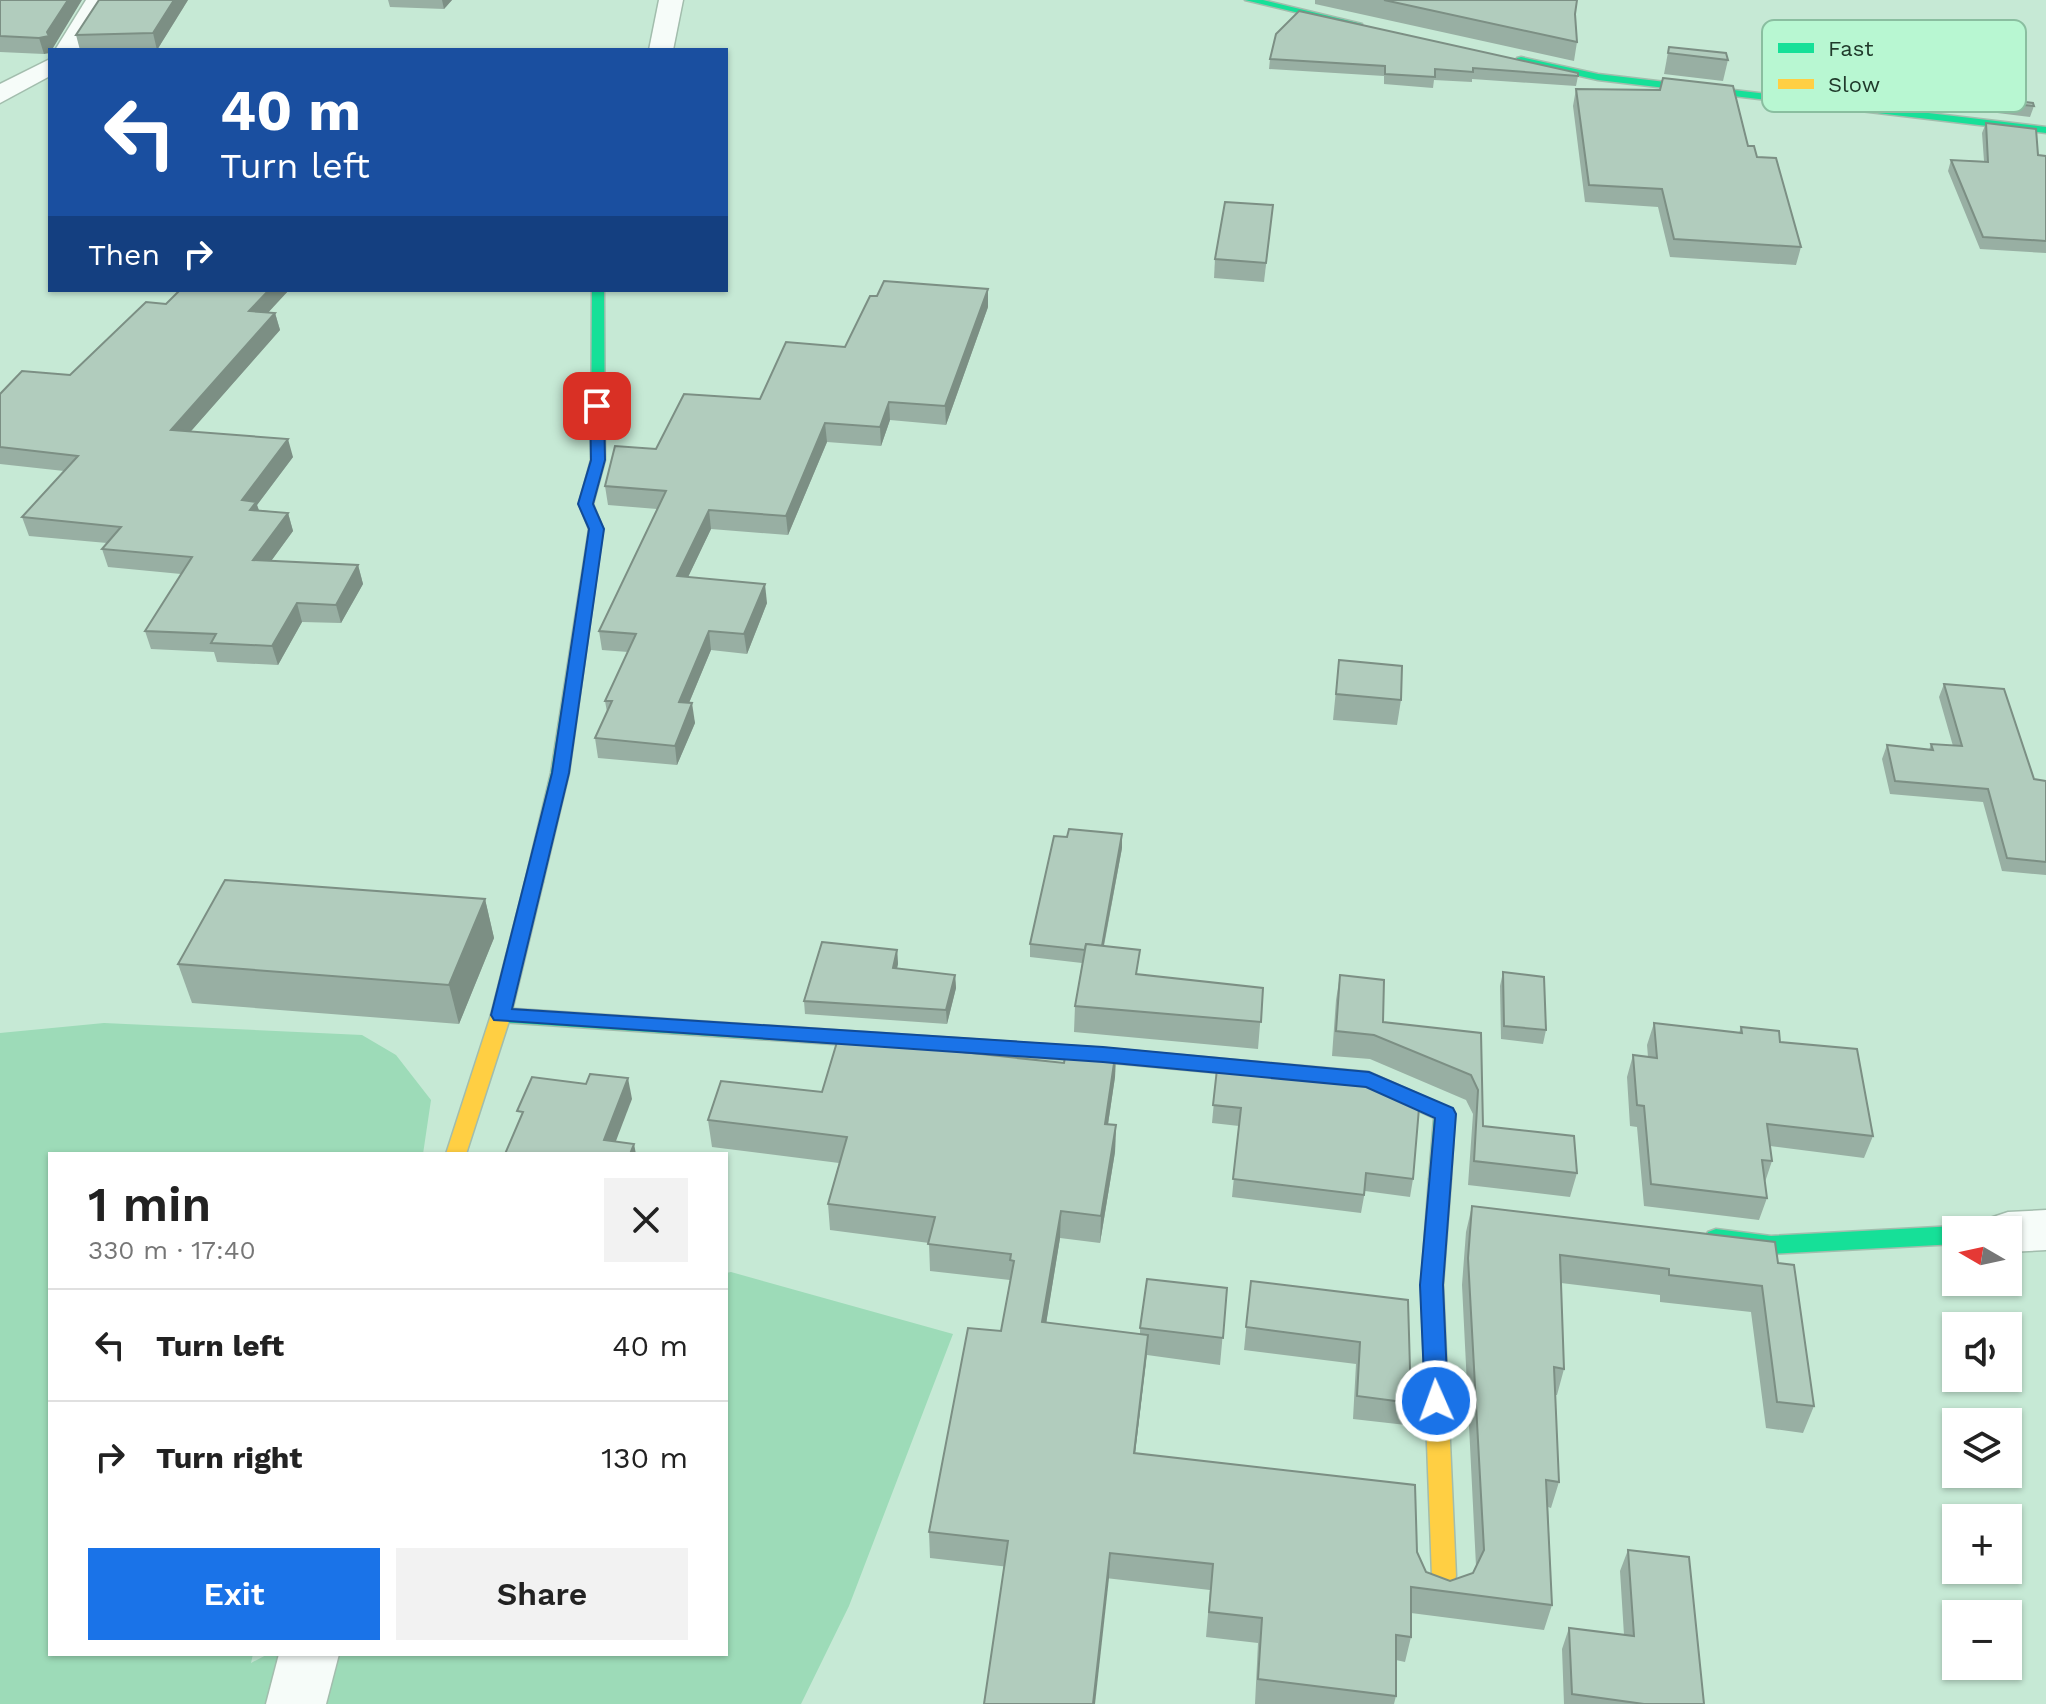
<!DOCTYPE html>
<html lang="en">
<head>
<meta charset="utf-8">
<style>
	body { margin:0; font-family:"Work Sans",sans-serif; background:#f2f2f2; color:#222; height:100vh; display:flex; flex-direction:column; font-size:30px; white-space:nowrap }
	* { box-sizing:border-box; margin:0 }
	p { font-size:26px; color:#767676 }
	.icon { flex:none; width:44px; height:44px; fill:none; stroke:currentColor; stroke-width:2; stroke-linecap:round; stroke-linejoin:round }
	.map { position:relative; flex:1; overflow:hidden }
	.side { position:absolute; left:48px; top:1152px; width:680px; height:504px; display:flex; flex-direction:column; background:#fff; border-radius:0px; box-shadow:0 2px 6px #0004 }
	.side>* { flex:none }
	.guide { position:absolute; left:48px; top:48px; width:680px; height:244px; border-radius:0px; box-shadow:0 2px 6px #0004; background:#1a4fa0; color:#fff; overflow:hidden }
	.needle { width:52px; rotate:279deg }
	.fabs { position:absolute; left:1942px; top:1216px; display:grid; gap:16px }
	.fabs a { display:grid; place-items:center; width:80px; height:80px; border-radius:0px; background:#fff; box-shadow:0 2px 6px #0004; font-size:40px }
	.pin { position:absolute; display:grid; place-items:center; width:68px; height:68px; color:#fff; margin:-34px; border-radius:16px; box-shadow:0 4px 12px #0006 }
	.me { position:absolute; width:88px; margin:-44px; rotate:358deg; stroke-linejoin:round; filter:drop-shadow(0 0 6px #0008) }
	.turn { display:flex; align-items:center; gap:28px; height:168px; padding:0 40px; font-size:36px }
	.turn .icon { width:104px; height:104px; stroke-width:2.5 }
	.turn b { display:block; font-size:56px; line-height:68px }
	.then { display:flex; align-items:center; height:76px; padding:0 40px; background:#0003; gap:16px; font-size:30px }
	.round { display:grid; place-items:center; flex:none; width:84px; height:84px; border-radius:0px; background:#f2f2f2 }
	.head { display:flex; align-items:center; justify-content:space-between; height:136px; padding:0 40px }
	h1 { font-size:48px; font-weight:600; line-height:60px }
	.action { display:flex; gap:16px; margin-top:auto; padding:16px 40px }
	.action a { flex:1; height:92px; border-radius:0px; background:#1a73e8; color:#fff; font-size:32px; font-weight:600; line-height:92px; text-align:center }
	.action a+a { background:#f2f2f2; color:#222 }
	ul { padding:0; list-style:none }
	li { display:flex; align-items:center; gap:24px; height:112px; padding:0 40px; border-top:2px solid #e0e0e0 }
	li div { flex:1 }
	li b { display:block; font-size:30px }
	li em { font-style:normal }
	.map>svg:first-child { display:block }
</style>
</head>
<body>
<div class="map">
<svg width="2046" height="1704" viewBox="0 0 2046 1704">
	<rect width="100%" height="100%" fill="#c6e9d5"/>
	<path fill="#9ddbb8" d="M104,1023L362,1035L396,1055L431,1100L423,1154H50V1654H253L251,1663L268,1654H726V1273L731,1272L953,1334L849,1606L801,1704H0V1033Z"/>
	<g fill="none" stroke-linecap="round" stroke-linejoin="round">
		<defs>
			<g id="street">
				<path d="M86,0H110L79,50H55Z"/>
				<path d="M659,0H683L673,50H649Z"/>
				<path d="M50,59V76L0,103V84Z"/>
				<path d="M2046,1210V1250L2008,1252V1230H1984L1990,1218L2008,1212Z"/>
				<path d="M279,1654H339L326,1704H266Z"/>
			</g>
			<g id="fast">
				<path d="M1245,0H1263L1362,24L1357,27Z"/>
				<path d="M1521,57L1598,74L2046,127V133L1598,80L1517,62V58Z"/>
				<path d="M592,290H604L605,460L593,504L603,529L569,773L543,882L534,888L525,882L551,773L589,529L579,504L591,460Z"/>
				<path d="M501,1008L1103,1048L1369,1072L1452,1109L1455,1114L1451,1179L1447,1185L1440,1187L1433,1185L1429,1179L1434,1118L1366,1087L1103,1062L501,1022L494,1020L491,1015L494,1010Z"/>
				<path d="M1956,1226L1964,1230H1956V1244L1771,1254L1716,1247L1708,1244L1705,1238L1708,1232L1716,1229L1771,1236Z"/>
			</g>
			<g id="slow">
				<path d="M534,876L543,882L511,1015L466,1154H446L491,1015L525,882Z"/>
				<path d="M1440,1171L1447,1173L1451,1179L1443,1285L1456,1576L1453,1584L1444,1587L1435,1584L1432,1576L1421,1285L1429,1179L1433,1173Z"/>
			</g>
		</defs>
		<use href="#street" stroke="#a2bdad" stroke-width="3"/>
		<use href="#fast" stroke="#a2bdad" stroke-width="3"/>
		<use href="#slow" stroke="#a2bdad" stroke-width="3"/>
		<use href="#street" fill="#f6fcf9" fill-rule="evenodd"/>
		<use href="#fast" fill="#16e098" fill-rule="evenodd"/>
		<use href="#slow" fill="#ffcf43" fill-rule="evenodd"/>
	</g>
	<g fill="#98afa3">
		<path d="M0,0L53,48V50H50L44,54L0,52Z"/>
		<path d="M188,0L157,50H80L76,35Z"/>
		<path d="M388,0H452L444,9L390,7Z"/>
		<path d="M1315,0H1577L1575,14L1577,42L1574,61L1315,4Z"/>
		<path d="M1276,34L1578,76L1576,86L1472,79V82L1434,80L1433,88L1384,84V76L1269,69L1270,59Z"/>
		<path d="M1669,47L1728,60L1723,81L1664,74Z"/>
		<path d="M1576,89L1748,146L1757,157L1801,247L1796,265L1670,257L1658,207L1585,202L1573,106Z"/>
		<path d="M1984,97L2034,106L2030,117L1981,111Z"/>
		<path d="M1986,123L2038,155L2046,156V253L1980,249L1948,171L1951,160L1984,161L1982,133Z"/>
		<path d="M1273,205L1264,282L1214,278L1215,259Z"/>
		<path d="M180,290H289L268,312L275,313L280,330L191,431L293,457L257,505L259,510L288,513L293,531L271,561L358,565L363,584L341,623L302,622L278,665L217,662L214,652L151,649L145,631L181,574L108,567L102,549L107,543L29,536L22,517L64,471L0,464V394L70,375L166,304Z"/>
		<path d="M988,307L946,425L890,420L881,446L827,442L788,535L711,529L688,577L767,603L747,654L711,650L689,703L695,723L677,765L598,758L595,738L607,712L605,701L628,652L602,650L599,631L657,509L608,505L605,486L656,449L760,399L845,347Z"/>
		<path d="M1339,660L1401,700L1397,725L1333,720Z"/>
		<path d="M1944,684L2034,779L2046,782V875L2002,871L1983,802L1890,794L1882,759L1887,745L1929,750L1931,744L1953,746L1939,697Z"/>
		<path d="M1122,848L1104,946L1139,975L1263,988L1258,1049L1074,1032L1075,1006L1082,963L1030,957V944Z"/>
		<path d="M485,899L494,938L459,1024L192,1003L178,964Z"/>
		<path d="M897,950L898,964L897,969L955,975L956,988L947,1024L805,1014L804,1001Z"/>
		<path d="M1503,972L1546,1030L1543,1044L1501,1039L1500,986Z"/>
		<path d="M1340,975L1383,1022L1481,1033L1483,1126L1577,1173L1570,1197L1468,1185L1473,1114L1466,1100L1370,1059L1332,1056L1336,1000Z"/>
		<path d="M1654,1023L1739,1033L1741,1027L1780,1042L1873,1136L1864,1158L1770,1146L1772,1161L1765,1182L1767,1198L1759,1220L1644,1206L1637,1127L1630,1126L1627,1077L1633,1055L1648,1057L1647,1045Z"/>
		<path d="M1116,1050L1115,1077L1108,1124L1116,1125L1115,1152L1100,1243L1060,1238L1046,1323L1140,1334V1328L1227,1288L1220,1365L1147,1355L1135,1454L1417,1552L1426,1572L1450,1581L1473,1573L1476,1566L1462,1285L1466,1232L1472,1206L1778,1263L1814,1406L1803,1433L1766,1428L1751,1312L1660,1302V1295L1561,1283L1564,1369L1557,1395H1555L1559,1482L1551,1508L1548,1507L1552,1605L1544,1630L1411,1613V1637L1405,1662L1396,1660V1696L1394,1704H1255L1258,1643L1206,1637L1210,1590L930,1558L929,1532L1001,1331L1010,1280L930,1271L929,1243L830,1230L828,1204L839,1163L712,1147L708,1120L822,1092L964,1053L1064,1063Z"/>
		<path d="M1217,1069L1413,1179L1410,1197L1365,1191L1361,1213L1232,1197L1239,1126L1212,1123Z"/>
		<path d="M1251,1281L1408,1300L1411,1403L1406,1425L1353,1419L1356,1364L1244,1350Z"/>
		<path d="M1628,1550L1704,1704H1564L1562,1649L1569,1628L1624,1635L1620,1571Z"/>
	</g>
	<g fill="#7c8f84">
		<path d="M68,0H82L53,48V50H50V53L44,54L39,38Z"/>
		<path d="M174,0H188L157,50L153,33Z"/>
		<path d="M442,0H452L444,9Z"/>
		<path d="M988,289V307L946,425L945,406Z"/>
		<path d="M269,290H289L254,328L249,311Z"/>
		<path d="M275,313L280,330L177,447L171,430Z"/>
		<path d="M889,402L890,420L881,446L880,427Z"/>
		<path d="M825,423L827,442L788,535L786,516Z"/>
		<path d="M288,439L293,457L257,505L262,520L242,500Z"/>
		<path d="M709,510L711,529L679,596L677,576Z"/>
		<path d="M288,513L293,531L258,579L253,560Z"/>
		<path d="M358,565L363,584L341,623L336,605Z"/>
		<path d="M765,584L767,603L747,654L744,634Z"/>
		<path d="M297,603L302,622L278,665L272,646Z"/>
		<path d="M709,631L711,650L681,722L679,702Z"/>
		<path d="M692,703L695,723L677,765L675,746Z"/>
		<path d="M1122,834V848L1100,965V951Z"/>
		<path d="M485,899L494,938L459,1024L449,985Z"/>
		<path d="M897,950L898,964L893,982V968Z"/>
		<path d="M955,975L956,988L947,1024L946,1010Z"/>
		<path d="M1116,1050L1115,1077L1104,1151L1105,1124Z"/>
		<path d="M628,1078L632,1099L611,1154L604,1140Z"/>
		<path d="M1116,1125L1115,1152L1100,1243L1101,1216Z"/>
		<path d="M634,1144L636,1154H630Z"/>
		<path d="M1061,1211L1060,1238L1042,1349V1322Z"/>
		<path d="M1148,1335L1146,1361L1132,1479L1134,1453Z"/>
		<path d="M1110,1553L1109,1578L1095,1704H1093Z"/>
	</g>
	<g fill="#b1ccbd" stroke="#7c8f84" stroke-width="2">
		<path d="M0,0H68L47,32L49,36L39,38L0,36Z"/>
		<path d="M99,0H174L153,33L76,35Z"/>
		<path d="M1384,0H1577L1575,14L1577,42Z"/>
		<path d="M1299,11L1578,73V76L1473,68V72L1435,69V77L1385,74V66L1270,59L1276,34Z"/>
		<path d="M1669,47L1726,53L1728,60L1668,53Z"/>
		<path d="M1663,78L1733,86L1748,146H1754L1757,157L1776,158L1801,247L1674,239L1662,189L1589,185L1576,89L1660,90Z"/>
		<path d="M1984,97L2033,103L2034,106L1984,101Z"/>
		<path d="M1986,123L2036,129L2038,155L2046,156V241L1983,237L1951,160L1988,162Z"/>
		<path d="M1225,202L1273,205L1266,263L1215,259Z"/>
		<path d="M884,281L988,289L945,406L889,402L880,427L825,423L786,516L709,510L677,576L765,584L744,634L709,631L679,702L692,703L675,746L595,738L612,701H605L636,634L599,631L666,491L605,486L615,446L656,449L684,394L760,399L786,342L845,347L870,296H877Z"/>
		<path d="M180,290H269L249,311L275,313L171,430L288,439L242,500L256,502L250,510L288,513L253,560L358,565L336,605L297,603L272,646L211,643L216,634L145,631L192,557L102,549L121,527L22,517L78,456L0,447V394L22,371L70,375L146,302L166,304Z"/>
		<path d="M1339,660L1402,666L1401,700L1336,694Z"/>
		<path d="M1944,684L2004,689L2034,779L2046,781V862L2007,858L1988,789L1895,781L1887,745L1933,750L1931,744L1962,746Z"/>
		<path d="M1069,829L1122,834L1102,946L1086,944L1085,950L1030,944L1054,836L1067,837Z"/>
		<path d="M225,880L485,899L449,985L178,964Z"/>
		<path d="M822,942L897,950L893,968L955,975L946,1010L804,1001Z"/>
		<path d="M1086,944L1140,950L1136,974L1263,988L1261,1022L1075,1006Z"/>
		<path d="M1503,972L1544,977L1546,1030L1504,1026Z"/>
		<path d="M1340,975L1384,980L1383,1022L1481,1033L1483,1126L1574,1136L1577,1173L1474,1161L1478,1090L1471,1075L1374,1035L1336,1031Z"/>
		<path d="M1654,1023L1742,1033L1741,1027L1779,1031L1780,1042L1857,1049L1873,1136L1767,1124L1772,1161L1762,1160L1767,1198L1651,1184L1644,1106L1637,1105L1633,1055L1657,1058Z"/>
		<path d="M840,1032L964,1040L961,1052L1064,1063L1067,1047L1116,1050L1105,1124L1116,1125L1101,1216L1061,1211L1042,1322L1148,1335L1134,1453L1415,1485L1417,1552L1426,1572L1450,1581L1473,1573L1484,1550L1468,1258L1472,1206L1775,1242L1778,1263L1794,1265L1814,1406L1777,1402L1762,1286L1669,1275V1269L1560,1255L1564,1369L1554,1367L1559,1482L1546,1480L1552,1605L1411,1587V1637L1396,1635V1696L1258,1679L1262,1618L1209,1612L1213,1564L1110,1553L1093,1704H984L1008,1541L929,1532L968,1328L1001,1331L1014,1261L1010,1260L1011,1254L928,1244L935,1217L828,1204L847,1137L708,1120L721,1081L822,1092Z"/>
		<path d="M1217,1069L1364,1083L1419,1108L1413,1179L1366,1173L1364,1195L1233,1179L1241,1108L1213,1105Z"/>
		<path d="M590,1074L628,1078L604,1140L634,1144L630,1154H505L523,1112L517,1111L532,1077L586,1084Z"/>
		<path d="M1147,1279L1227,1288L1223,1338L1140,1328Z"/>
		<path d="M1251,1281L1408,1300L1411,1403L1357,1396L1360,1342L1246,1327Z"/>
		<path d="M1628,1550L1689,1557L1704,1704H1644L1572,1694L1569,1628L1634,1636Z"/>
	</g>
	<path fill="#1a73e8" stroke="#114b97" stroke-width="2" d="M597,402L604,406L605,460L593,504L604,529L569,773L512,1009L1103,1047L1369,1072L1453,1108L1456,1114L1443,1285L1448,1401L1445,1409L1436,1411L1428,1409L1425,1401L1420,1285L1435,1118L1366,1087L1103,1062L494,1020L491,1015L552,773L589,529L578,504L591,460L590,406Z"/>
	<rect x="1762" y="20" width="264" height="92" rx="12" fill="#b8f7d2" stroke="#8abea0" stroke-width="2"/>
	<rect x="1778" y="43" width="36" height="10" fill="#16e098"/>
	<rect x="1778" y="79" width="36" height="10" fill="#ffcf43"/>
	<g font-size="22" fill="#203a2b">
		<text x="1828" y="56">Fast</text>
		<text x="1828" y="92">Slow</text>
	</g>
</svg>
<div class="fabs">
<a><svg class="needle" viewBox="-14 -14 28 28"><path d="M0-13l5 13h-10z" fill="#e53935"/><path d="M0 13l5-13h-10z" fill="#767676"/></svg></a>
<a><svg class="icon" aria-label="sound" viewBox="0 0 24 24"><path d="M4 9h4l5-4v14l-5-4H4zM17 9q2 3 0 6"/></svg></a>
<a><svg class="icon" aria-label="layers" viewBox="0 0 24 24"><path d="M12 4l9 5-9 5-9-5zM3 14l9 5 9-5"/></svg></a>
<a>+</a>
<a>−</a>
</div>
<div class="pin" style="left:597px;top:406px;background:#d93025"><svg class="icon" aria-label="arrive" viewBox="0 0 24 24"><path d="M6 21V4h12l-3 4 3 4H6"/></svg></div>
<svg class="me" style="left:1436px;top:1401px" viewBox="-20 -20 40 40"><circle r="17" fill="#1a73e8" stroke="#fff" stroke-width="3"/><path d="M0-11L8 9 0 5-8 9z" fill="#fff"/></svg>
<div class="guide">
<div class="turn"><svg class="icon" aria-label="left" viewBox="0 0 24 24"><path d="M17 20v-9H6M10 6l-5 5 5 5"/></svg><div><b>40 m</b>Turn left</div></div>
<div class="then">Then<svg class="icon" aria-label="right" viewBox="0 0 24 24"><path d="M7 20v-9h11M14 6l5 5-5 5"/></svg></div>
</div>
<section class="side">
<div class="head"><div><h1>1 min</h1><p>330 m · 17:40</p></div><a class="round"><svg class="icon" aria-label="close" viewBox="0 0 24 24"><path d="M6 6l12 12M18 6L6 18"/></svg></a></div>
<ul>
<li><svg class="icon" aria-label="left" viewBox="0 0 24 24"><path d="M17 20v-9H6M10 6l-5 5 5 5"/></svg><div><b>Turn left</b></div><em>40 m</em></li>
<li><svg class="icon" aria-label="right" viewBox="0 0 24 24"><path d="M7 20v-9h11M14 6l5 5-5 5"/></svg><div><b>Turn right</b></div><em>130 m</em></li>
</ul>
<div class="action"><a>Exit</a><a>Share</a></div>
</section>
</div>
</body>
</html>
